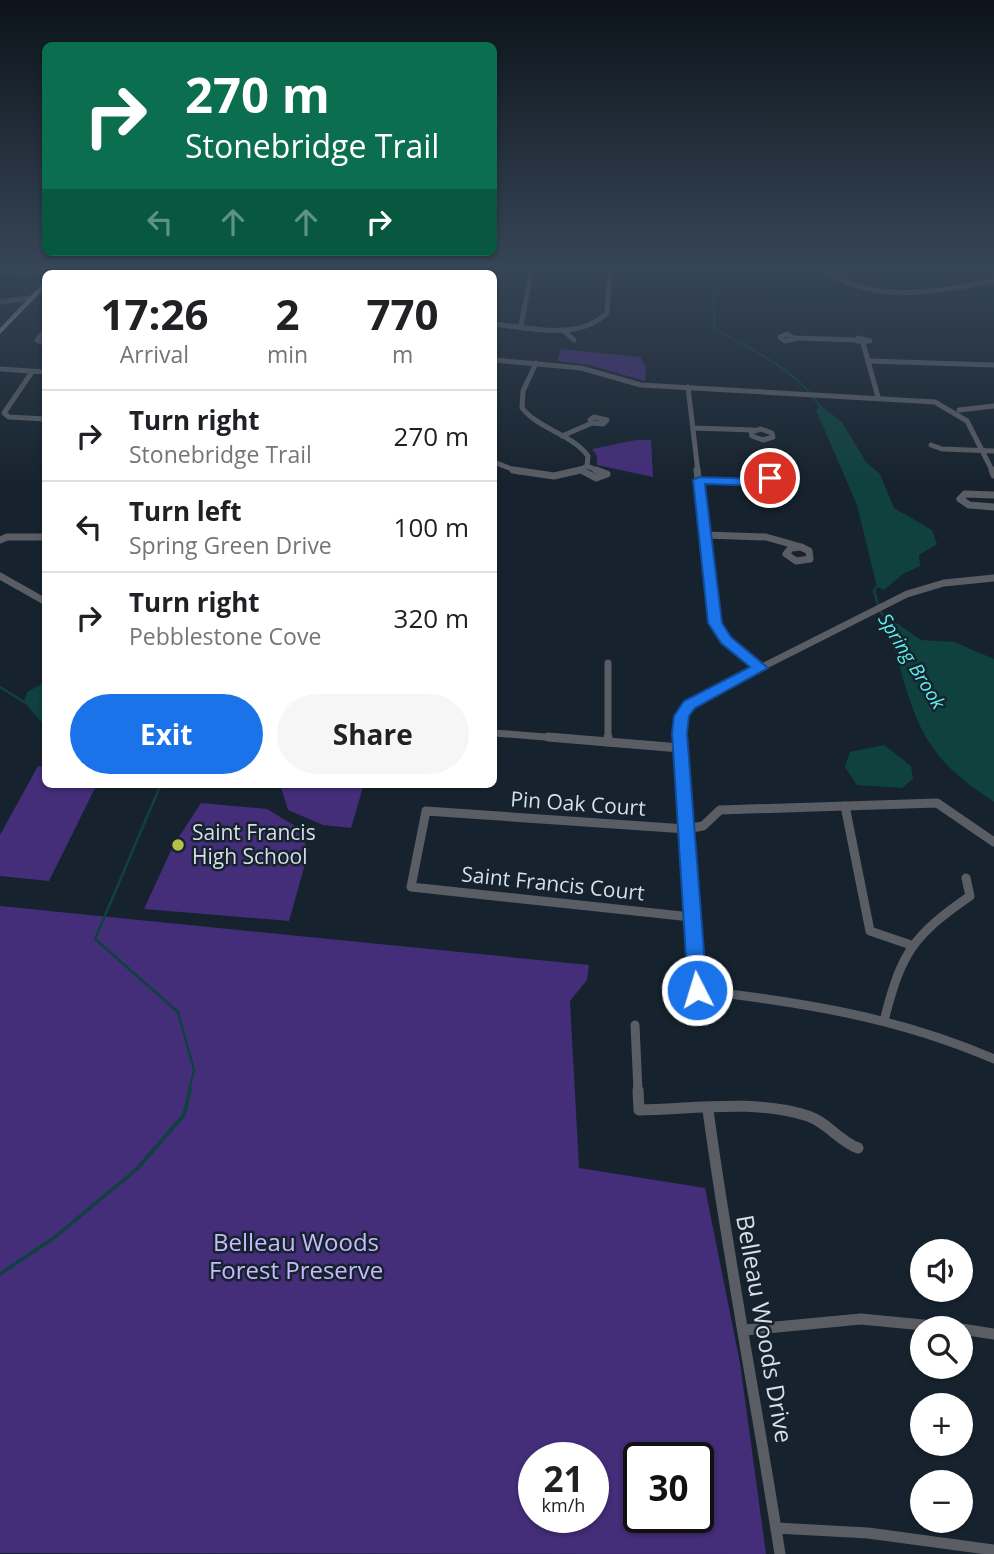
<!DOCTYPE html>
<html lang="en">
<head>
<meta charset="utf-8">
<style>
	body { margin:0; font-family:"Open Sans",sans-serif; background:#f6f6f6; color:#202124; height:100vh; display:flex; flex-direction:column; font-size:26px; white-space:nowrap }
	* { box-sizing:border-box; margin:0 }
	p { font-size:23px; color:#757577 }
	.icon { flex:none; width:38px; height:38px; fill:none; stroke:currentColor; stroke-width:2; stroke-linecap:round; stroke-linejoin:round }
	.map { position:relative; flex:1; overflow:hidden }
	.sheet { position:absolute; left:42px; top:270px; width:455px; height:518px; display:flex; flex-direction:column; background:#fff; border-radius:10px; box-shadow:0 2px 5px #0004 }
	.sheet>* { flex:none }
	.top-card { position:absolute; left:42px; top:42px; width:455px; height:214px; border-radius:10px; box-shadow:0 2px 5px #0004; background:#0b6e4f; color:#fff; overflow:hidden }
	.controls { position:absolute; left:910px; top:1239px; display:grid; gap:14px }
	.controls a { display:grid; place-items:center; width:63px; height:63px; border-radius:50%; background:#fff; box-shadow:0 2px 5px #0004; font-size:35px }
	.speed { position:absolute; left:518px; top:1442px; display:flex; gap:14px; font-size:35px; font-weight:700; text-align:center }
	.speed>* { display:grid; place-content:center; width:91px; height:91px; border-radius:50%; background:#fff; box-shadow:0 2px 5px #0004; line-height:1 }
	.speed small { font-size:18px; font-weight:400 }
	.speed .limit { border:4px solid #111; border-radius:10px; background:#fff; color:#111 }
	.pin { position:absolute; display:grid; place-items:center; width:60px; height:60px; color:#fff; margin:-30px; border:4px solid #fff; border-radius:50%; box-shadow:0 2px 7px #0007 }
	.me { position:absolute; width:77px; margin:-38px; rotate:355deg; stroke-linejoin:round; filter:drop-shadow(0 0 5px #0008) }
	.turn { display:flex; align-items:center; gap:24px; height:147px; padding:0 28px; font-size:32px }
	.turn .icon { width:91px; height:91px; stroke-width:2.5 }
	.turn b { display:block; font-size:49px; line-height:60px }
	.lanes { display:flex; align-items:center; height:66px; padding:0 28px; background:#0003; justify-content:center; gap:35px; direction:ltr }
	.lanes .off { opacity:.35 }
	.eta { display:flex; justify-content:space-evenly; align-items:center; height:119px; text-align:center }
	.eta b { font-size:42px; font-weight:700; line-height:49px }
	.button { display:flex; gap:14px; margin-top:auto; padding:14px 28px }
	.button a { flex:1; height:80px; border-radius:42px; background:#1a73e8; color:#fff; font-size:28px; font-weight:700; line-height:80px; text-align:center }
	.button a+a { background:#f6f6f6; color:#202124 }
	ul { padding:0; list-style:none }
	li { display:flex; align-items:center; gap:21px; height:91px; padding:0 28px; border-top:2px solid #e0e0e0 }
	li div { flex:1 }
	li b { display:block; font-size:26px }
	li em { font-style:normal }
	.map>svg:first-child { display:block }
</style>
</head>
<body>
<div class="map">
<svg width="994" height="1554" viewBox="0 0 994 1554">
	<rect width="100%" height="100%" fill="#16232e"/>
	<g fill="#442d79" fill-rule="evenodd">
		<path d="M561,349L640,357L646,367L645,381L589,365L557,361Z"/>
		<path d="M636,440H651L653,477L597,465V456L592,449Z"/>
		<path d="M38,766L45,767L46,784H97L49,881L0,876V835Z"/>
		<path d="M280,784H364L351,828L323,825L288,810Z"/>
		<path d="M201,803L267,809L295,826L309,850L289,921L144,909L173,846Z"/>
		<path d="M0,906L589,965L587,980L570,1001L579,1168L705,1188L740,1363L766,1554L0,1553ZM534,1458H593V1517H534ZM639,1458H698V1517H639Z"/>
	</g>
	<g fill="#0f413f">
		<path d="M821,406L842,422L866,462L880,474L894,508L932,530L937,544L919,555L920,566L903,574L884,590L877,587L857,505L816,410Z"/>
		<path d="M887,621L895,622L921,640L954,642L994,659V802C971,786 949,771 933,748C909,715 899,660 887,621Z"/>
		<path d="M45,682V726L24,702L27,692Z"/>
		<path d="M884,745L911,766L913,779L902,788L857,785L845,767L850,752Z"/>
	</g>
	<g fill="none" stroke-linecap="round" stroke-linejoin="round">
		<path stroke="#0f413f" stroke-width="2" d="M714,267V328C755,353 795,367 822,409"/>
		<g stroke="#0f413f" stroke-width="2.5">
			<path d="M877,586L874,591L880,611L889,623"/>
			<path d="M0,687L24,702"/>
			<path d="M161,784L95,939L178,1012L194,1070L189,1091"/>
		</g>
		<path stroke="#0f413f" stroke-width="3.5" d="M0,1274L55,1237L137,1169L184,1115L190,1090"/>
		<g stroke="#5a5d64" stroke-width="5">
			<path d="M182,267L184,272L195,273"/>
			<path d="M818,267C878,306 927,292 994,281"/>
			<path d="M0,271L50,273"/>
			<path d="M105,273L110,267"/>
			<path d="M277,273L280,267"/>
			<path d="M362,273L364,267"/>
			<path d="M452,273L454,267"/>
			<path d="M0,302L31,298"/>
			<path d="M494,324C529,328 579,341 607,313L610,267"/>
			<path d="M521,326L532,267"/>
			<path d="M46,329L37,340L46,344"/>
			<path d="M563,330L574,340"/>
			<path d="M787,334L795,339L785,341L780,337Z"/>
			<path d="M795,338L856,340"/>
			<path d="M858,338L870,341H857Z"/>
			<path d="M863,343L878,397"/>
			<path d="M494,360L581,368L641,385L935,402L967,421L993,472"/>
			<path d="M869,361L994,365"/>
			<path d="M536,363L523,391L522,408C540,430 572,434 588,456L587,466L576,472"/>
			<path d="M0,369L46,372"/>
			<path d="M32,372L4,413L9,417L46,419"/>
			<path d="M688,387L698,472"/>
			<path d="M959,410L994,406"/>
			<path d="M594,417L607,420L603,424L592,423L590,420Z"/>
			<path d="M693,428L753,430"/>
			<path d="M761,429L772,433L773,437L763,440L752,436L751,432Z"/>
			<path d="M562,436L592,423"/>
			<path d="M931,445L942,449L994,451"/>
			<path d="M494,462L519,472"/>
			<path d="M587,466L601,472"/>
			<path d="M581,470L584,472"/>
		</g>
		<g stroke="#5a5d64" stroke-width="7">
			<path d="M513,470L554,476L580,470"/>
			<path d="M581,470L596,478L607,474L596,470"/>
			<path d="M697,470L715,623L726,640L760,668"/>
			<path d="M992,470L994,475"/>
			<path d="M778,477L790,481L791,485L781,489L768,485L767,480Z"/>
			<path d="M699,480L767,483"/>
			<path d="M994,495L965,494L960,499L969,505L994,507"/>
			<path d="M705,535L766,537L801,547"/>
			<path d="M0,540L7,537H46"/>
			<path d="M801,547L809,551L810,559L796,561L786,554L791,548Z"/>
			<path d="M0,576L46,602"/>
			<path d="M608,663V739"/>
			<path d="M494,733L570,739"/>
			<path d="M679,739L681,716L689,704L907,594L944,583L994,578"/>
		</g>
		<g stroke="#5a5d64" stroke-width="9">
			<path d="M548,737L680,748"/>
			<path d="M608,737V742"/>
			<path d="M679,737L697,990C800,1002 898,1017 994,1059"/>
			<path d="M845,806L870,931L911,945"/>
			<path d="M691,917L411,887L426,811L686,829L703,826L720,810L937,803L994,842"/>
			<path d="M885,1017C902,951 914,935 970,896L966,878"/>
			<path d="M635,1025L638,1091"/>
		</g>
		<g stroke="#5a5d64" stroke-width="11">
			<path d="M638,1090L639,1110C693,1109 756,1099 808,1116C827,1122 839,1141 858,1148"/>
			<path d="M708,1110C728,1259 757,1406 780,1554"/>
			<path d="M961,1329L994,1334"/>
			<path d="M745,1330L861,1319L954,1328"/>
			<path d="M776,1528L868,1533L994,1550"/>
		</g>
		<g fill="#9298a7" fill-rule="evenodd">
			<path d="M55,267H62L58,273H51Z"/>
			<path d="M46,280V287L0,334V328Z"/>
		</g>
	</g>
	<linearGradient id="sky" x2="0" y2="1"><stop stop-color="#0c1319"/><stop offset="0.55" stop-color="#364557"/><stop offset="1" stop-color="#364557" stop-opacity="0"/></linearGradient>
	<rect width="994" height="485" fill="url(#sky)"/>
	<path fill="#1a73e8" stroke="#114b97" stroke-width="2" d="M770,475L776,478L767,486L705,484L722,623L731,637L768,668L695,708L689,716L687,733L707,990L704,995H691L688,990L672,733L674,716L684,701L750,667L721,643L708,623L693,480L699,477L763,479Z"/>
	<circle fill="#b5c249" stroke="#16232e" stroke-width="2.5" cx="178" cy="845" r="7"/>
	<g text-anchor="middle" stroke-width="5" stroke-linejoin="round" paint-order="stroke">
		<g font-size="19" font-style="italic" fill="#5df2ec" stroke="#16232e">
			<text transform="translate(912 661) rotate(58)" y="7">Spring Brook</text>
		</g>
		<g font-size="21" fill="#d7dfe7" stroke="#16232e">
			<text transform="translate(578 804) rotate(4)" y="7">Pin Oak Court</text>
			<text transform="translate(553 884) rotate(6)" y="7">Saint Francis Court</text>
		</g>
		<g font-size="21" fill="#d7dfe7" stroke="#16232e" text-anchor="start">
			<text x="192" y="840">Saint Francis<tspan x="192" dy="24">High School</tspan></text>
		</g>
		<g font-size="24" fill="#c7b9fd" stroke="#16232e">
			<text x="296" y="1251">Belleau Woods<tspan x="296" dy="28">Forest Preserve</tspan></text>
		</g>
		<g font-size="24" fill="#d7dfe7" stroke="#16232e">
			<text transform="translate(764 1329) rotate(80)" y="8">Belleau Woods Drive</text>
		</g>
	</g>
</svg>
<div class="controls">
<a><svg class="icon" aria-label="sound" viewBox="0 0 24 24"><path d="M4 9h4l5-4v14l-5-4H4zM17 9q2 3 0 6"/></svg></a>
<a><svg class="icon" aria-label="search" viewBox="0 0 24 24"><circle cx="10" cy="10" r="6"/><path d="M15 15l6 6"/></svg></a>
<a>+</a>
<a>−</a>
</div>
<div class="speed"><div>21<small>km/h</small></div><div class="limit">30</div></div>
<div class="pin" style="left:770px;top:478px;background:#d93025"><svg class="icon" aria-label="arrive" viewBox="0 0 24 24"><path d="M6 21V4h12l-3 4 3 4H6"/></svg></div>
<svg class="me" style="left:697px;top:990px" viewBox="-20 -20 40 40"><circle r="17" fill="#1a73e8" stroke="#fff" stroke-width="3"/><path d="M0-11L8 9 0 5-8 9z" fill="#fff"/></svg>
<div class="top-card">
<div class="turn"><svg class="icon" aria-label="right" viewBox="0 0 24 24"><path d="M7 20v-9h11M14 6l5 5-5 5"/></svg><div><b>270 m</b>Stonebridge Trail</div></div>
<div class="lanes"><svg class="icon off" aria-label="left" viewBox="0 0 24 24"><path d="M17 20v-9H6M10 6l-5 5 5 5"/></svg><svg class="icon off" aria-label="ahead" viewBox="0 0 24 24"><path d="M12 20V5M6 11l6-6 6 6"/></svg><svg class="icon off" aria-label="ahead" viewBox="0 0 24 24"><path d="M12 20V5M6 11l6-6 6 6"/></svg><svg class="icon" aria-label="right" viewBox="0 0 24 24"><path d="M7 20v-9h11M14 6l5 5-5 5"/></svg></div>
</div>
<section class="sheet">
<div class="eta">
<div><b>17:26</b><p>Arrival</p></div>
<div><b>2</b><p>min</p></div>
<div><b>770</b><p>m</p></div>
</div>
<ul>
<li><svg class="icon" aria-label="right" viewBox="0 0 24 24"><path d="M7 20v-9h11M14 6l5 5-5 5"/></svg><div><b>Turn right</b><p>Stonebridge Trail</p></div><em>270 m</em></li>
<li><svg class="icon" aria-label="left" viewBox="0 0 24 24"><path d="M17 20v-9H6M10 6l-5 5 5 5"/></svg><div><b>Turn left</b><p>Spring Green Drive</p></div><em>100 m</em></li>
<li><svg class="icon" aria-label="right" viewBox="0 0 24 24"><path d="M7 20v-9h11M14 6l5 5-5 5"/></svg><div><b>Turn right</b><p>Pebblestone Cove</p></div><em>320 m</em></li>
</ul>
<div class="button"><a>Exit</a><a>Share</a></div>
</section>
</div>
</body>
</html>
